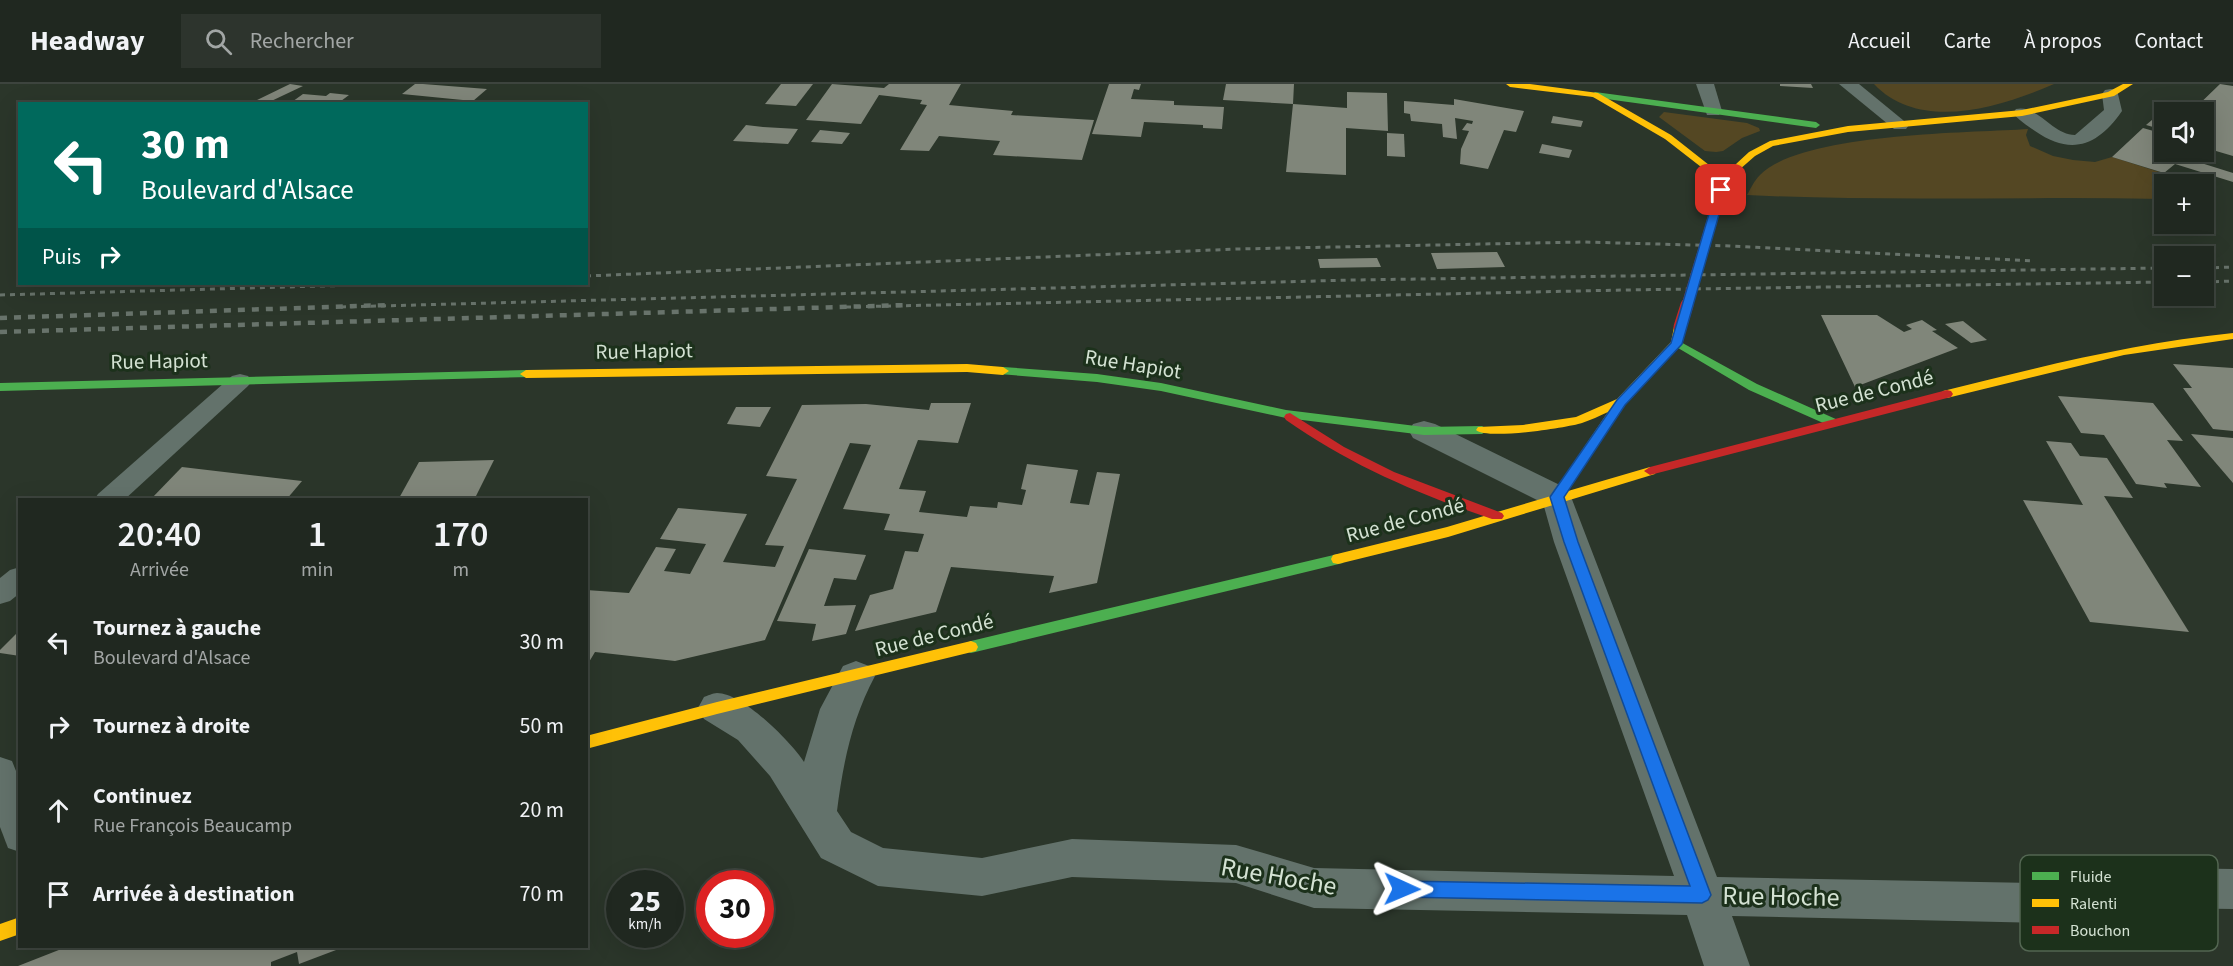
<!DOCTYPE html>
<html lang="fr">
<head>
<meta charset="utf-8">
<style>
	body { margin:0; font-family:"Source Sans 3",sans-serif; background:#2d342d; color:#f1f3f6; height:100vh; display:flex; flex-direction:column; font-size:22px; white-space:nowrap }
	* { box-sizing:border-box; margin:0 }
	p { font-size:20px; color:#a2a6a5 }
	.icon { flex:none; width:33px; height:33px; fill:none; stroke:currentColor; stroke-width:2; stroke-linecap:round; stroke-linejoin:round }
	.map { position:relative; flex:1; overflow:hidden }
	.sheet { position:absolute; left:18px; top:414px; width:570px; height:450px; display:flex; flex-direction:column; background:#202820; border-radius:0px; box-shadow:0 6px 24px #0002,0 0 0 2px #3d443e }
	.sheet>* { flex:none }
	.banner { position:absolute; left:18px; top:18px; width:570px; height:183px; border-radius:0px; box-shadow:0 6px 24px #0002,0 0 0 2px #3d443e; background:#00695c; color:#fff; overflow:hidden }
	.tools { position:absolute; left:2154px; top:18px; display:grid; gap:12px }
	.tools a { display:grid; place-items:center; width:60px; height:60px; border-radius:0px; background:#202820; box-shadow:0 6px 24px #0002,0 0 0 2px #3d443e; font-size:30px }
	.speed { position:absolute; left:606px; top:786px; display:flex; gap:12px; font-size:30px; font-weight:700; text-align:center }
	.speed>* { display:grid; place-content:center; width:78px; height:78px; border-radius:50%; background:#202820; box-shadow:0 6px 24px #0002,0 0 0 2px #3d443e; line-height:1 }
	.speed small { font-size:15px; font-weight:400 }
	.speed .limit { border:9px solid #d22; background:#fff; color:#111 }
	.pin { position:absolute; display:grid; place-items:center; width:51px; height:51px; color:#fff; margin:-26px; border-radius:12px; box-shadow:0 3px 9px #0006 }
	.me { position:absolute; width:66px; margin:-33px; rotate:91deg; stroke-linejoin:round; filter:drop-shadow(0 0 4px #0008) }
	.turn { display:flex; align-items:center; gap:21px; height:126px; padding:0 24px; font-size:27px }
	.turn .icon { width:78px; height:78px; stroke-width:2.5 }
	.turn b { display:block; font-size:42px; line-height:51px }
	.then { display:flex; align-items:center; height:57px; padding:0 24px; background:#0003; gap:12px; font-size:22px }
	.eta { display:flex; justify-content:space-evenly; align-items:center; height:102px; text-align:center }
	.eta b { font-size:36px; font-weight:600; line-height:42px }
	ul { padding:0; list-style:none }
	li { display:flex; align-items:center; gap:18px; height:84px; padding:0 24px }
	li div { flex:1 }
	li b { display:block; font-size:22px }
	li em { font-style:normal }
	header { display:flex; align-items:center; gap:36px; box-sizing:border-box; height:84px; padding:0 30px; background:#202820; border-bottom:2px solid #3d443e }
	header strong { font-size:28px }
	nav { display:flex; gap:33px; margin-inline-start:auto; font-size:21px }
	.search { width:420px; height:54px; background:#2d342d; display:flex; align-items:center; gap:15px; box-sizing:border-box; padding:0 21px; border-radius:0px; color:#a2a6a5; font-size:22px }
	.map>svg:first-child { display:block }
</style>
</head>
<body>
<header>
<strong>Headway</strong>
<div class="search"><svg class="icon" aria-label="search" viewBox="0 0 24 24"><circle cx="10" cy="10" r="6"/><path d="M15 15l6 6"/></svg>Rechercher</div>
<nav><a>Accueil</a><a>Carte</a><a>À propos</a><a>Contact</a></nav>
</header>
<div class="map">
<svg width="2233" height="882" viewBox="0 0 2233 882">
	<rect width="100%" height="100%" fill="#2b362a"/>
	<g fill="#544723">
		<path d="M1874,0H2054C2001,23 1920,49 1874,0Z"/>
		<path d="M1664,28L1747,39L1759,44L1760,47L1742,54L1723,67L1716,68L1705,67L1659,33Z"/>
		<path d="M2028,45L2026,51L2030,62L2053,72L2073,76L2095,78L2112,73L2197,100H2164V115C2025,112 1886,118 1747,111C1751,104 1754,97 1760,91C1801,49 1968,49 2028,45Z"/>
	</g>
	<g fill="#80867a">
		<path d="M290,0L303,2L265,20H249Z"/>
		<path d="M415,0H423L487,5L473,17L402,10Z"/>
		<path d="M781,0H813L796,22L765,20Z"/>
		<path d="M832,0L884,4L889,0H961L949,21L1013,27L1011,31L1094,36L1082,76L993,71L1000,57L939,52L929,67L900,66L927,21L920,20L922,16L879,11L861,40L806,36Z"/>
		<path d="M1109,0H1141L1139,6L1134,5L1131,15L1174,17V21L1224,23L1222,45L1203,44V41L1144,38L1141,53L1092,50Z"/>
		<path d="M1226,0H1294L1293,20L1347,24V8L1387,9L1388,47L1346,44V91L1286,88L1293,20L1223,16Z"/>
		<path d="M1780,0H1811L1813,4L1780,2Z"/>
		<path d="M2220,0L2233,2V72L2216,67L2208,75L2186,68L2182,73L2233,89V98L2175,80L2164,89L2112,73L2143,44L2164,50V68H2204V28H2191Z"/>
		<path d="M330,9L349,11L337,20H289L303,10L326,12Z"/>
		<path d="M1454,15L1524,27L1516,48L1504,46L1488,85L1460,80L1461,65L1469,47L1462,46L1467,39L1472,40L1473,37L1455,34L1457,55L1443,53L1442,40L1411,37L1410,30L1404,29V17L1454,21Z"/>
		<path d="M2165,25L2175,28H2164V46L2146,41Z"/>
		<path d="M1553,32L1583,37L1581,43L1551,39Z"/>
		<path d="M746,41L763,43L798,45L788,60L733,57Z"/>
		<path d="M820,46L850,49L842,60L811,58Z"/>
		<path d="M1387,49L1404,50L1405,73L1387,72Z"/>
		<path d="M1542,60L1572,66L1569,74L1539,69Z"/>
		<path d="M1497,168L1505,183L1437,185L1431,169Z"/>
		<path d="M1377,174L1381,183L1320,184L1318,175Z"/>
		<path d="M1821,231H1877L1904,248L1912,245L1906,241L1922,236L1937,246L1932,247L1958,264L1855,303Z"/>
		<path d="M1963,237L1987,256L1971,259L1945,240Z"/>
		<path d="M2173,280L2233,284V347L2213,345L2183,304H2192Z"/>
		<path d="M2058,312L2153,319L2183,357L2167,356L2201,403L2164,399L2167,404L2136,400L2104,351L2081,349Z"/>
		<path d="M931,319H971L958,359L918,356L899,405L926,407L919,428L967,433L970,422L997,424L998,418L1022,421L1026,406L1021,405L1027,380L1078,386L1070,419L1089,421L1097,388L1120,390L1097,499L1049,509L1054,492L951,483L936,528L855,547L870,511L893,505L905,467L918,468L924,450L884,446L890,430L843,425L871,361L850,359L765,556L675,577L595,568L586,583V506L629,509L656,463L676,465L664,487L690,490L706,460L660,455L678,424L747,430L723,478L775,483L784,462L765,461L797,395L766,392L802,321L866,320L929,326Z"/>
		<path d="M736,323H771L760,343L727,340Z"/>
		<path d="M2191,350L2233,354V399Z"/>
		<path d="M2046,357L2071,359L2080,372L2107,374L2133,414L2104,412L2189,548L2090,538L2023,416L2083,421Z"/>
		<path d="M494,376L474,416H398L419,378Z"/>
		<path d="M182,383L302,397L286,416H150Z"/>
		<path d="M809,465L866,471L856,496L834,494L824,522L856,521L846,550L812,557L816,540L777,537Z"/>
		<path d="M20,546V572L0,569V566Z"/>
		<path d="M69,862H344V863L299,880L297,868L271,878V882H18Z"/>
	</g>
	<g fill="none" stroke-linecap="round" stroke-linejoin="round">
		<g fill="#63726b" fill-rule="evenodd">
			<path d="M1696,0H1714L1722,27L1719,31H1707Z"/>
			<path d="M1839,0H1859L1909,41L1906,45H1894Z"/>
			<path d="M2111,5L2117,6L2122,27C2098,62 2071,72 2035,47C2028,42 2018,36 2013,29L2016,25C2037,20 2053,51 2075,51L2104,26L2102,10L2105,6Z"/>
			<path d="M240,290L248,292L252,297L248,302L124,416H94L98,410L232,292Z"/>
			<path d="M20,483V509L10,517L0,520V494L10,486Z"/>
			<path d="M0,673L12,677L20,697V768L8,764L0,743Z"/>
		</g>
		<path fill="#63726b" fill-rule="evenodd" d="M1424,337L1435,340L1568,405L1717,793L2089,800L2165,784L2233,785V825L2165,824L2089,840L1732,832L1750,882H1704L1687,831L1314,824L1236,799L1072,793L982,812L878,802L821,774L770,692L738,656L704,635L698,624L704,613C707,612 713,609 717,609C743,609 791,658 804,678L820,625L843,582L856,577L869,582L875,592C852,635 843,679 837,727L851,748L883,764L982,774L1072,755L1236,761L1314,784L1674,792L1554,458L1543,419L1413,354L1409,347L1413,340Z"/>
		<g fill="#4caf50" fill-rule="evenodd">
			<path d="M1595,8L1816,38L1820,41L1816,44L1592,13L1591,11Z"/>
			<path d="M1677,256L1757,300L1838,336L1840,339L1834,343L1830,342L1749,306L1673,261L1671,259Z"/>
			<path d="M1003,283L1097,290L1161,299L1286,326L1424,343L1482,342L1488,346L1482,350L1424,351L1286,334L1161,307L1097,298L999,290L997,287L999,284Z"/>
			<path d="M526,286L532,290L530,293L0,307V299Z"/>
			<path d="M1338,470L1345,475L1343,479L971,569L966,567L964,563L966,559L971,557Z"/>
		</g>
		<g fill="#ffc107" fill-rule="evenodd">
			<path d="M1506,0H1530L1598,9L1671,51L1723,92L1749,68L1770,57L1848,42L2022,26L2108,8L2123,0H2133L2114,12L2022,32L1848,48L1773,62L1755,72L1723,100L1665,55L1593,13L1510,3Z"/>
			<path d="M1680,240L1686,243L1681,261L1625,321L1568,407L1650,383L1656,387L1655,390L1448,453L1338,480L1333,479L1331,475L1333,471L1447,443L1551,412L1608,328C1599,332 1591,336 1582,339C1566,344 1486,356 1476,346L1478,343L1523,341L1576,333L1617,315L1671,258L1674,243Z"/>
			<path d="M2233,249V255L2124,271L1947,314L1941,310L1943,307C2039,283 2134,259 2233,249Z"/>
			<path d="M967,280L1003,283L1009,287L1003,291L967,288L526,294L520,290L526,286Z"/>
			<path d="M971,557L976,559L978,563L976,567L717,630L586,665V652L717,618Z"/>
			<path d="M20,833V850L0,857V840Z"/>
		</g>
		<g fill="#c62828" fill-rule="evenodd">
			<path d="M1947,306L1951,307L1953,310L1951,313L1650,391L1644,387L1650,383Z"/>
			<path d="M1290,329L1344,363L1394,388L1502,429L1504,432L1502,435H1492C1418,410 1350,381 1286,336L1284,333L1286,330Z"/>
		</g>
		<g stroke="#68736b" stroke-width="3" stroke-dasharray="5 5" stroke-linecap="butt">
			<path d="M2204,184L2233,183"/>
			<path d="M586,192L1237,165L1583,158L1730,162L2033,177"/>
			<path d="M2204,198L2233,197"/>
			<path d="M0,211L393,200"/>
			<path d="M341,223L1353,196L2164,184"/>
			<path d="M846,223L1623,206L2164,198"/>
		</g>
		<g stroke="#68736b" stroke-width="4.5" stroke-dasharray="7 7" stroke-linecap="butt">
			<path d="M0,234L389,221"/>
			<path d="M0,248L908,221"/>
		</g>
		<path stroke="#c62828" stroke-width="10" d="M1686,223L1721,106"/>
		<path stroke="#c62828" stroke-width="13" d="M1680,243L1687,221"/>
	</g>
	<path fill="#1a73e8" stroke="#114b97" stroke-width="1.5" d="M1721,103L1726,106L1682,260L1625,321L1564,413L1578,458L1711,811L1708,816L1702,819L1402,813L1396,811L1393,805L1396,800L1402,797L1690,802L1564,458L1550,413L1617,316L1671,259L1716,106Z"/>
	<g text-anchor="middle" stroke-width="6" stroke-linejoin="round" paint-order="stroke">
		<g font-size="21" fill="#d4e2d3" stroke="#1c311b">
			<text transform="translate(644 267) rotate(-1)" y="7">Rue Hapiot</text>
			<text transform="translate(159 277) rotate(-1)" y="7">Rue Hapiot</text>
			<text transform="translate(1133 280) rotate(9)" y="7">Rue Hapiot</text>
			<text transform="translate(1874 307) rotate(-14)" y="7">Rue de Condé</text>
			<text transform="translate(1405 436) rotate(-15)" y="7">Rue de Condé</text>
			<text transform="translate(934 551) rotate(-14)" y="7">Rue de Condé</text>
		</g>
		<g font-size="26" fill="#d4e2d3" stroke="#1c311b">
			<text transform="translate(1279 792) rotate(10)" y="9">Rue Hoche</text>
			<text transform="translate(1781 812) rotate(1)" y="9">Rue Hoche</text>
		</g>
	</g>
	<rect x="2020" y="771" width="198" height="96" rx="9" fill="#1c311b" stroke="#536652" stroke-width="1.5"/>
	<rect x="2032" y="788" width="27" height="8" fill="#4caf50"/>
	<rect x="2032" y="815" width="27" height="8" fill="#ffc107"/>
	<rect x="2032" y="842" width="27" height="8" fill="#c62828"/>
	<g font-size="16" fill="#d4e2d3">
		<text x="2070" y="798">Fluide</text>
		<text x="2070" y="825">Ralenti</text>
		<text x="2070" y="852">Bouchon</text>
	</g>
</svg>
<div class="tools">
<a><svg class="icon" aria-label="sound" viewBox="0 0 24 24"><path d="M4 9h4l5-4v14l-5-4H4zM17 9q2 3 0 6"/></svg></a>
<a>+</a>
<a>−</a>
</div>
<div class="speed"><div>25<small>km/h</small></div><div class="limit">30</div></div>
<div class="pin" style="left:1721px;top:106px;background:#d93025"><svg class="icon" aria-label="arrive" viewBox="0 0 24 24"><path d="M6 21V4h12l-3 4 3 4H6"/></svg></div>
<svg class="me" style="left:1402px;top:805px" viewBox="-20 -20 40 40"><path d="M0-17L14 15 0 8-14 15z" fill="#1a73e8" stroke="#fff" stroke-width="4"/></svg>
<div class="banner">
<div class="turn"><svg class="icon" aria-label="left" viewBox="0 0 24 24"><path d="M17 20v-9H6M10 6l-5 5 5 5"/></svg><div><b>30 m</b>Boulevard d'Alsace</div></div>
<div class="then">Puis<svg class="icon" aria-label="right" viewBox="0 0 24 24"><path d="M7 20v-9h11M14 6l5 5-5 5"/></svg></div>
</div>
<section class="sheet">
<div class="eta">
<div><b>20:40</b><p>Arrivée</p></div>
<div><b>1</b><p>min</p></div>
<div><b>170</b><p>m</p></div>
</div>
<ul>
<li><svg class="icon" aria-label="left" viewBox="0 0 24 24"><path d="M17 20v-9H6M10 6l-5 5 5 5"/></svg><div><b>Tournez à gauche</b><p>Boulevard d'Alsace</p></div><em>30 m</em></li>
<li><svg class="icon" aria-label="right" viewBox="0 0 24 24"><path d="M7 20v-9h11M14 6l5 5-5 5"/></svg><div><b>Tournez à droite</b></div><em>50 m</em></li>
<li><svg class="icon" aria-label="ahead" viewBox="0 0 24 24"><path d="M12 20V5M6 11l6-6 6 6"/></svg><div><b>Continuez</b><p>Rue François Beaucamp</p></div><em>20 m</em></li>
<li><svg class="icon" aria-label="arrive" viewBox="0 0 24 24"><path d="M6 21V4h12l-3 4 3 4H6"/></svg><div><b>Arrivée à destination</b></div><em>70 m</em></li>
</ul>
</section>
</div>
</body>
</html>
